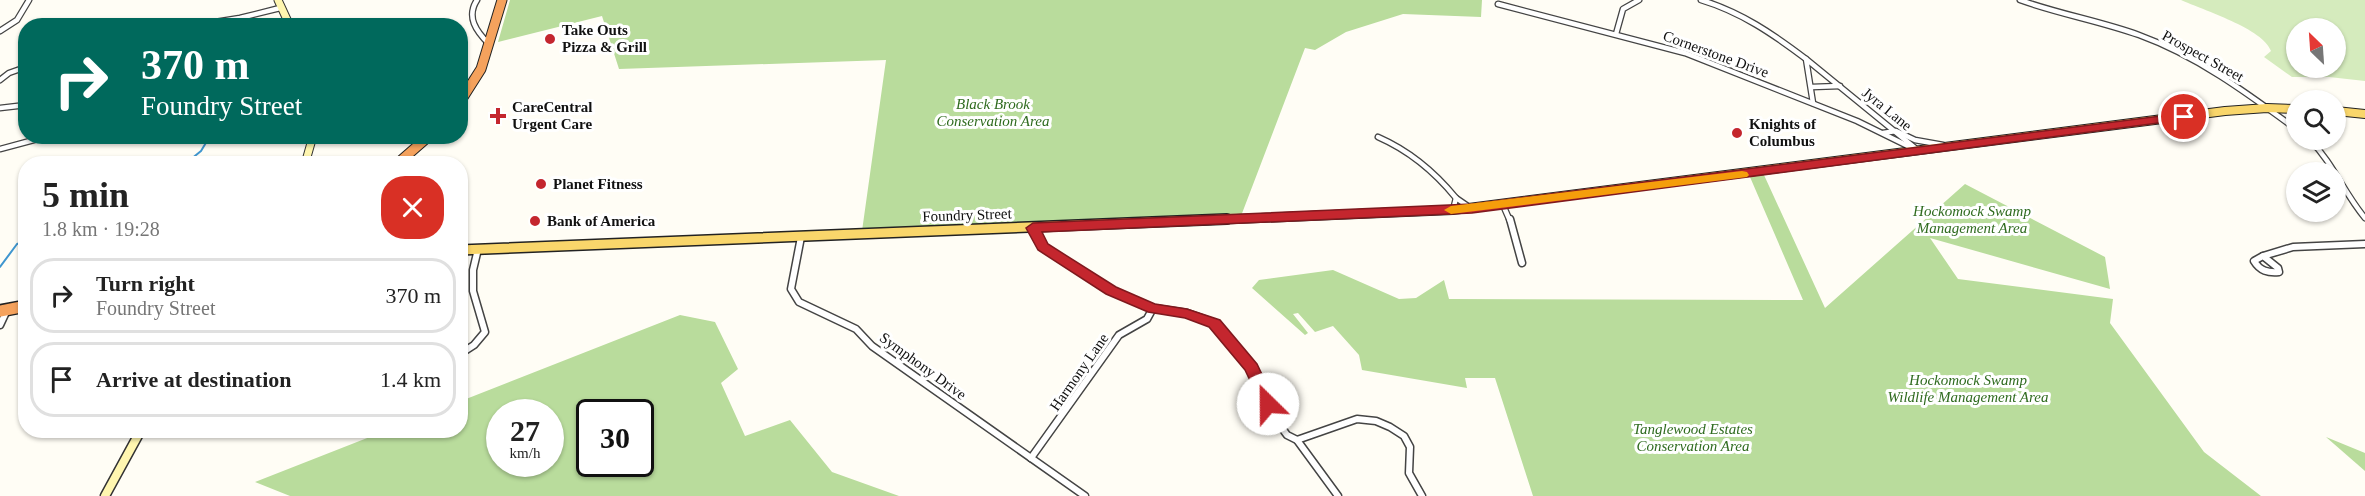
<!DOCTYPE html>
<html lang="en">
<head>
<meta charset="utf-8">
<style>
	body { margin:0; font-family:Georgia,serif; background:#f6f6f6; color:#222; height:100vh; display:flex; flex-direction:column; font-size:22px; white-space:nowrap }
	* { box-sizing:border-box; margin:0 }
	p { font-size:20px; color:#767676 }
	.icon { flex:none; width:33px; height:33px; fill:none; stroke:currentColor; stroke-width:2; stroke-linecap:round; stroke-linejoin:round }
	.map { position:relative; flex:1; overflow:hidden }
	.sheet { position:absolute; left:18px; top:156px; width:450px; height:282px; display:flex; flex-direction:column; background:#fff; border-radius:24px; box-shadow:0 2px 4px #0004 }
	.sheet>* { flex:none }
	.hud { position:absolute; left:18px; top:18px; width:450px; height:126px; border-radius:24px; box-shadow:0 2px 4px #0004; background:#00695c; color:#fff; overflow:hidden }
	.needle { width:39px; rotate:335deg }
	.buttons { position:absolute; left:2286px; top:18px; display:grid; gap:12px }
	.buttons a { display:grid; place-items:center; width:60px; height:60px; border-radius:50%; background:#fff; box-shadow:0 2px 4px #0004; font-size:30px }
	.speed { position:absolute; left:486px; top:399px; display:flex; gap:12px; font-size:30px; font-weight:700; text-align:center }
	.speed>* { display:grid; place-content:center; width:78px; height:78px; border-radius:50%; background:#fff; box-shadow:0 2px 4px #0004; line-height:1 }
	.speed small { font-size:15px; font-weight:400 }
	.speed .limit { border:3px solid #111; border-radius:9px; background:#fff; color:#111 }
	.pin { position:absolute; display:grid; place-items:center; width:51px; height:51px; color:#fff; margin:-26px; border:3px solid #fff; border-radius:50%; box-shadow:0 2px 6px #0007 }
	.me { position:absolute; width:66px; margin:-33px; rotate:337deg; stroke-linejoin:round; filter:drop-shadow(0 0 4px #0008) }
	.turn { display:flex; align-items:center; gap:21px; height:126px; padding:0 24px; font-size:27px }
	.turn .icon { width:78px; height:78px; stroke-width:2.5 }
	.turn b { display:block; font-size:42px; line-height:51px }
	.round { display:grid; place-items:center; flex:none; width:63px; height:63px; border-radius:24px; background:#f6f6f6 }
	.summary { display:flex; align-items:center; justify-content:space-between; height:102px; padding:0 24px }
	h1 { font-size:36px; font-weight:700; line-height:45px }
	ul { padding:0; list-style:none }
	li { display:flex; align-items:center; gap:18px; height:75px; margin:0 12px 9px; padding:0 12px; border:3px solid #e0e0e0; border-radius:24px }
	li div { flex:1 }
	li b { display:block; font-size:22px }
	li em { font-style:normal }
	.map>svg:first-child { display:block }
</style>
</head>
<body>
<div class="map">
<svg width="2365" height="496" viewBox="0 0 2365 496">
	<rect width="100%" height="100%" fill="#fffdf5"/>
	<path fill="#d5ebbd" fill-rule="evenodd" d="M2181,0H2365V81L2329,77H2292L2264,57L2271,51C2264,29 2203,10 2181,0ZM2296,28H2336V68H2296Z"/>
	<g fill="#b9dc9c" fill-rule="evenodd">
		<path d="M510,0H1482L1481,17L1403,14L1346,32L1315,50L1305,48L1241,216L862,231L886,60L619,69L602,16L498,42Z"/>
		<path d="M1764,175L1825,308L1965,184L2105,257L2110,289L1930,238L1958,279L2113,299L2110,323L2204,452L2261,496H1533L1495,378H1465L1467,388L1362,370L1359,355L1333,326L1315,332L1298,313L1293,314L1308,333L1305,335L1252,288L1259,280L1333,270L1399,299L1416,298L1444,280L1449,299L1803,300L1750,177Z"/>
		<path d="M680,315L715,322L738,369L721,383L745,436L790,420L832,472L899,496H290L255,482L385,431L460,430L461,401ZM500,412H550V464H500ZM590,412H640V464H590Z"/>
		<path d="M2326,437L2365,453V471Z"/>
	</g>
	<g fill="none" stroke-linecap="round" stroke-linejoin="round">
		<g stroke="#3f96cf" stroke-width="2">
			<path d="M185,164L201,151L210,136"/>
			<path d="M0,267L17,244L26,241"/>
		</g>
		<defs>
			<g id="street-far1">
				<path d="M477,0C466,17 476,31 489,44"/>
				<path d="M1701,0C1741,12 1773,34 1806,59L1813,103"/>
				<path d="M2020,0C2059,14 2100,21 2139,35C2197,56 2247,93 2296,129"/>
				<path d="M1498,4L1685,53L1857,121L1914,149"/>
				<path d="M190,26L240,18L280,8"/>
				<path d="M0,31L17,20L29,0"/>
				<path d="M1616,34L1623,9L1639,0"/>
				<path d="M1806,59L1915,148"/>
				<path d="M0,80L9,73L26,67"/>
				<path d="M1812,87L1840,86"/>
				<path d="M0,108L26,105"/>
				<path d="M1883,133L1896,131L1915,140L1943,145"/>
				<path d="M1378,137C1410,151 1434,171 1456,198"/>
				<path d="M2310,140C2333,163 2344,193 2365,218"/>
				<path d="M0,149L45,137"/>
				<path d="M1503,205L1510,221"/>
				<path d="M1453,210L1456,198L1472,209"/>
			</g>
			<g id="street">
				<path d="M1510,219L1522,263"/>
				<path d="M1033,228L1043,247L1111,291L1153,308L1187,313L1215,323L1252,367L1273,416L1287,435L1297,440L1338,496"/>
				<path d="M801,237L791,289L799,302L856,329L872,346L1085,496"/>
				<path d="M2263,256L2278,268L2279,272C2268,273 2260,271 2254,261Z"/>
				<path d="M2263,256L2293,247L2365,244"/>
				<path d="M0,325L7,310"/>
				<path d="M460,354L474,345L485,332L473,291V270L478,249"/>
				<path d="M1297,440L1357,419L1376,421L1390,427L1404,436L1410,447L1409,473L1422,496"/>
				<path d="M1031,458L1119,335L1147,319L1153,308"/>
			</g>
			<g id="secondary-far1">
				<path d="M278,0L290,26"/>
				<path d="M305,164L313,136"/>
			</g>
			<path id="secondary" d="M105,496L141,430"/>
			<g id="primary-far1">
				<path d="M2336,111L2365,114"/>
				<path d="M1189,221L1453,210L2225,111L2267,108L2296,109"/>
			</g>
			<path id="primary" d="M460,250L1227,219"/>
			<g id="highway-far1">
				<path d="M460,102L481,69L502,0"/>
				<path d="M397,164L429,136"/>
			</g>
			<path id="highway" d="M0,311L26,306"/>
		</defs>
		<use href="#street-far1" stroke="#444" stroke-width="7"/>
		<use href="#street" stroke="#444" stroke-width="9"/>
		<use href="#secondary-far1" stroke="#333" stroke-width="9"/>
		<use href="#secondary" stroke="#333" stroke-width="11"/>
		<use href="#primary-far1" stroke="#222" stroke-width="10"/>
		<use href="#primary" stroke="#222" stroke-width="12"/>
		<use href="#highway-far1" stroke="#222" stroke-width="11"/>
		<use href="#highway" stroke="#222" stroke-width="14"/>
		<use href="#street-far1" stroke="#fff" stroke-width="4.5"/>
		<use href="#street" stroke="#fff" stroke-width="6"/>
		<use href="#secondary-far1" stroke="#fff6b0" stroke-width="7"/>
		<use href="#secondary" stroke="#fff6b0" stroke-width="8"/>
		<use href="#primary-far1" stroke="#f9d66b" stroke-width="8"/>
		<use href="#primary" stroke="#f9d66b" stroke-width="9"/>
		<use href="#highway-far1" stroke="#f5a25d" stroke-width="9"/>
		<use href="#highway" stroke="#f5a25d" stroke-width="11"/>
	</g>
	<path fill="#c4262e" stroke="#7f191e" stroke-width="1.5" d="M2184,113L2190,117L2189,119L1472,213L1042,232L1048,244L1116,287L1155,304L1187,309L1220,320L1257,364L1276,404L1274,408H1263L1245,370L1209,327L1185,318L1148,312L1106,294L1038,250L1026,228L1033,223L1472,204Z"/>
	<path fill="#f59e0b" d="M1742,171L1747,172L1749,175L1747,177L1451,214L1444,210L1451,206Z"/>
	<g fill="#c4262e" stroke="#fff" stroke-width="2">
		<circle cx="550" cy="39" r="6"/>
		<path d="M495 107h6v6h6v6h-6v6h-6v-6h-6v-6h6z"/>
		<circle cx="1737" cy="133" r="6"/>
		<circle cx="541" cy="184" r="6"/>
		<circle cx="535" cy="221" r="6"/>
	</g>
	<g text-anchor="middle" stroke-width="6" stroke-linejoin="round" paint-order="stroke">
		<g font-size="15" font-weight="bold" fill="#111" stroke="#fff" text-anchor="start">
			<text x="562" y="35">Take Outs<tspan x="562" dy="17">Pizza &amp; Grill</tspan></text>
			<text x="512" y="112">CareCentral<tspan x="512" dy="17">Urgent Care</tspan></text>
			<text x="1749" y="129">Knights of<tspan x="1749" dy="17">Columbus</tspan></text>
			<text x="553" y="189">Planet Fitness</text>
			<text x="547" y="226">Bank of America</text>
		</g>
		<g font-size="15" fill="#111" stroke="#fff">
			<text transform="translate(1716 54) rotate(20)" y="5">Cornerstone Drive</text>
			<text transform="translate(2203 56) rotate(29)" y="5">Prospect Street</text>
			<text transform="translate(1887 109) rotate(39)" y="5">Jyra Lane</text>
			<text transform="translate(967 215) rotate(-2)" y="5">Foundry Street</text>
			<text transform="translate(923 366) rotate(36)" y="5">Symphony Drive</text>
			<text transform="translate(1079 372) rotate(-55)" y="5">Harmony Lane</text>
		</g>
		<g font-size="15" font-style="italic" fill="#2f6b1f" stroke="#fff">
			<text x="993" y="109">Black Brook<tspan x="993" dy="17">Conservation Area</tspan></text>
			<text x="1972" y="216">Hockomock Swamp<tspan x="1972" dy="17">Management Area</tspan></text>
			<text x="1968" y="385">Hockomock Swamp<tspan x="1968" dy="17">Wildlife Management Area</tspan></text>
			<text x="1693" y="434">Tanglewood Estates<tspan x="1693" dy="17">Conservation Area</tspan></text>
		</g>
	</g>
</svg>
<div class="buttons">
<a><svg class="needle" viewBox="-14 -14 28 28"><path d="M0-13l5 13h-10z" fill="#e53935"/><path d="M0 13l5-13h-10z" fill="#767676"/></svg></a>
<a><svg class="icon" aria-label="search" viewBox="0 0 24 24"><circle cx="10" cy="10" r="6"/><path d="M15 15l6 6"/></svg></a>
<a><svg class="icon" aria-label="layers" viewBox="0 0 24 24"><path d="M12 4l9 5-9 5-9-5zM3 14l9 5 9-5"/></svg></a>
</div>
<div class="speed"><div>27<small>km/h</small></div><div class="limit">30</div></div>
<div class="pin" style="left:2184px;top:117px;background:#d93025"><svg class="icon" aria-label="arrive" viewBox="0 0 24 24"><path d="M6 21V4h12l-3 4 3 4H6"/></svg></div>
<svg class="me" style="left:1268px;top:404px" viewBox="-20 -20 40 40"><circle r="19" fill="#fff"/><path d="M0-13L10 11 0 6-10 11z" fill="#c4262e"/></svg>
<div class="hud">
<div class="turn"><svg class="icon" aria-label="right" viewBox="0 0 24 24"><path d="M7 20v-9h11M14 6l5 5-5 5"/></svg><div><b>370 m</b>Foundry Street</div></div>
</div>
<section class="sheet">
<div class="summary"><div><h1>5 min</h1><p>1.8 km · 19:28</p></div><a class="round" style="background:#d93025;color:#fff"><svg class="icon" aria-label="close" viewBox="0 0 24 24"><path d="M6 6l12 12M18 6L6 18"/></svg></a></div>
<ul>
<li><svg class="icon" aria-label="right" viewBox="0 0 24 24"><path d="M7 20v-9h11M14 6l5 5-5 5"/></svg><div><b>Turn right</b><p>Foundry Street</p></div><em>370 m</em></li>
<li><svg class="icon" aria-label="arrive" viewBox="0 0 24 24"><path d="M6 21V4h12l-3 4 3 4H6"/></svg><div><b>Arrive at destination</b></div><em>1.4 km</em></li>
</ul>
</section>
</div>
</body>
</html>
